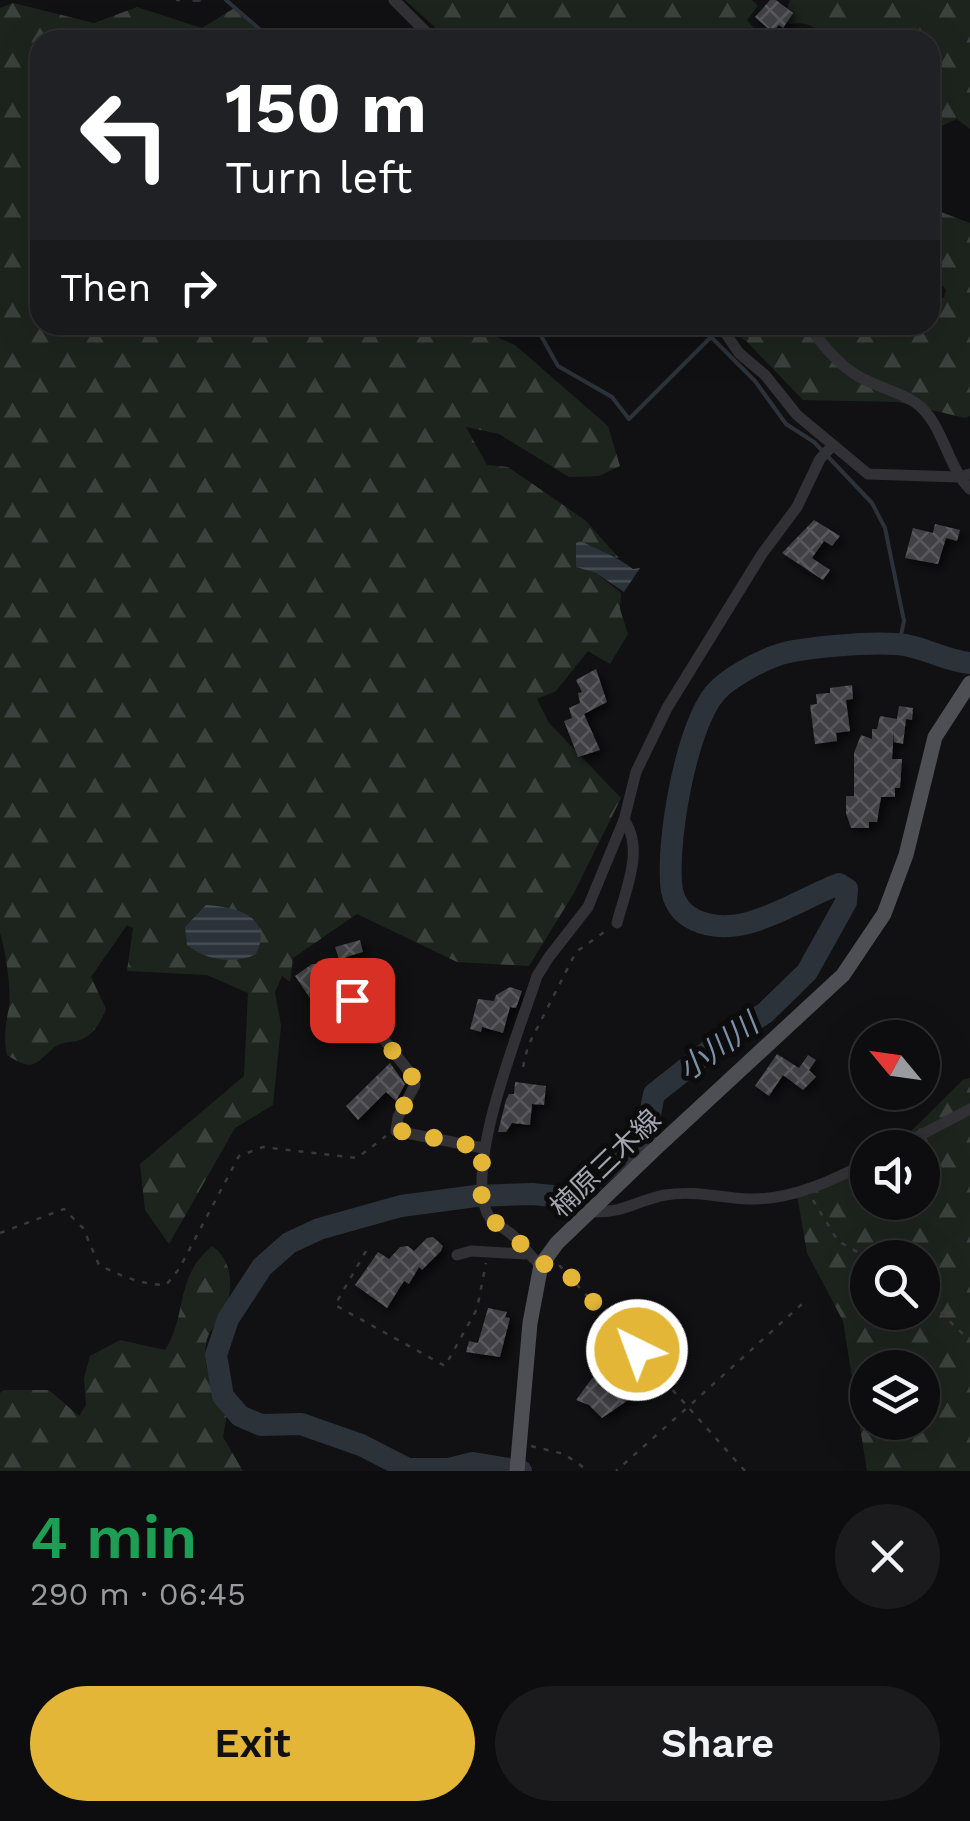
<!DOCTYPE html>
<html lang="en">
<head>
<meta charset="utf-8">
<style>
	body { margin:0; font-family:"Work Sans","Noto Sans JP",sans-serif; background:#1b1a1c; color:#f1f3f6; height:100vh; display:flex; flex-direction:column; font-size:38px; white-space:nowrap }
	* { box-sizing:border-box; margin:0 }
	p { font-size:32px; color:#9a9b9e }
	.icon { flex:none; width:55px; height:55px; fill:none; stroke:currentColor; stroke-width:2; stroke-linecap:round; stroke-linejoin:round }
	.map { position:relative; height:1471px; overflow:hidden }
	.sheet { display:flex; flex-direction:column; background:#0d0c0e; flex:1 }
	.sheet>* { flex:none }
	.banner { position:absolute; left:30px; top:30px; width:910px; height:305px; border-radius:30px; box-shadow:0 10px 40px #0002,0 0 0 2px #2d2c2e; background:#202124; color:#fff; overflow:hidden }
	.needle { width:65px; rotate:299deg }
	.tools { position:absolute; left:850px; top:1020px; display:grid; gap:20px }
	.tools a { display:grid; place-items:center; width:90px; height:90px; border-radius:50%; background:#0d0c0e; box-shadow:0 10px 40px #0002,0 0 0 2px #2d2c2e; font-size:50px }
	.pin { position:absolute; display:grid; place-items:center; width:85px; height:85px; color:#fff; margin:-42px; border-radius:20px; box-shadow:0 5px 15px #0006 }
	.me { position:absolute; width:110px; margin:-55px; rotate:318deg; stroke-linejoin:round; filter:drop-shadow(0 0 8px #0008) }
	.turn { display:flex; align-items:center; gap:35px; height:210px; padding:0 30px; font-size:45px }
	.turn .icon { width:130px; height:130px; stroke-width:2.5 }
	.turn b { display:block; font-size:70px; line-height:85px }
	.then { display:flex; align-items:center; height:95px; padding:0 30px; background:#0003; gap:20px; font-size:38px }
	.round { display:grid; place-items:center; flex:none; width:105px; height:105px; border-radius:52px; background:#1b1a1c }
	.overview { display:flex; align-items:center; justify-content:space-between; height:170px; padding:0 30px }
	h1 { font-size:60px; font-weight:600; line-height:75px; color:#1e9e55 }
	.button { display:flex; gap:20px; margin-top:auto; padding:20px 30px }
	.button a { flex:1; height:115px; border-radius:60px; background:#e3b637; color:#111; font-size:40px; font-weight:600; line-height:115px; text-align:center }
	.button a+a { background:#1b1a1c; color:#f1f3f6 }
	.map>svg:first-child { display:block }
</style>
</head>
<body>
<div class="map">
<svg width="970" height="1471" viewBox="0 0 970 1471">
	<defs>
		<pattern id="forest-firs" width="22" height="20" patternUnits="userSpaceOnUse" patternTransform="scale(2.5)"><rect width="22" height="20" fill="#1d241e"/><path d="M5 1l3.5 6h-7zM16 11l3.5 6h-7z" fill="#3b413c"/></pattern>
		<pattern id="water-rules" width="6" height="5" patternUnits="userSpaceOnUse" patternTransform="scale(2.5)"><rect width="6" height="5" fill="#2b3239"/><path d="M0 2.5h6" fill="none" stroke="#474d53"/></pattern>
		<pattern id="building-cross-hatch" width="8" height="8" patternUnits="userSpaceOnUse" patternTransform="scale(2.5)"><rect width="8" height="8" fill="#404145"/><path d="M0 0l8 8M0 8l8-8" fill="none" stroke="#58595d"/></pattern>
		<filter id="shadow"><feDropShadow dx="4.5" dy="4.5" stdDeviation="5" flood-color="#0009"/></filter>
	</defs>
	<rect width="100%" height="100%" fill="#111012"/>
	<g fill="url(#forest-firs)" fill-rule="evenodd">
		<path d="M405,0H752L758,6L747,20L762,38L773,40H449Z"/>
		<path d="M790,0H970V129L957,119L930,131V40C901,40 870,43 841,40C820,38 817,19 790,24L784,18Z"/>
		<path d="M13,3L94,23L137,7L202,28L236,7L265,40H40V325H470L515,345L608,426L620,466L599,476L569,477L499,434L466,427L487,465L508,467L585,520L619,558L578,552L577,567L596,573L621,593L620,609L628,634L610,664L588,651L556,691L537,699L549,723L621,798L574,893L529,966L457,962L357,914L293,958L290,982L282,976L275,992L281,1026L273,1105L235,1128L169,1244L145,1210L140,1164L244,1076L248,993L207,975L127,971L133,928L127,925L91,977L106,1009C101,1021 94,1035 80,1040C72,1043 64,1041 56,1046C35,1062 36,1074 7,1055C3,1037 6,1023 9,1007C12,991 5,948 0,933V8Z"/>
		<path d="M941,212L970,223V416L965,418L898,402L803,400L747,342L725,325H930V305L944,297L946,290L930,271V215Z"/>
		<path d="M970,1078V1471H867L843,1321L807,1253L796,1189L867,1159L868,1202H922V1148L895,1147L964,1079ZM868,1258H922V1312H868ZM868,1368H922V1422H868Z"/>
		<path d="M212,1246C232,1259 235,1289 224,1310C219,1321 207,1332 206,1344C202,1371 214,1387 228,1409L223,1437L243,1471H0V1393L4,1390H49L79,1416L86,1405L84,1378L90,1356L120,1340L165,1350C188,1314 174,1278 212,1246Z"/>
	</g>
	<g fill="url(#water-rules)">
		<path d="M580,541C599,550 618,557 633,569L640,568L624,592L596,573L576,567V543Z"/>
		<path d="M206,905C237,907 274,917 256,954C235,965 205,960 187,945L185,927Z"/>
	</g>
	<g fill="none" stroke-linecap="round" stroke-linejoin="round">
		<g stroke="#2b3239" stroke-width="4">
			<path d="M194,0H199"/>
			<path d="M226,0L272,40"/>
			<path d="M535,325L558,366L612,397L629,419L711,337L755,381L786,424L814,442L872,503L885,528L904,621L899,644"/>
		</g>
		<path stroke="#2b3239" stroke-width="22" d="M521,1471L473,1463L449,1469H408L361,1445L301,1424L261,1425L240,1416L223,1396L216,1355L228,1319L262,1267L289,1243L319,1229L401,1206L476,1196L532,1194L572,1198L646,1135L654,1094L720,1042L765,1013L807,972L846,902L847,889L839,884C796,900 741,942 695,920C682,914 675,904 672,891C665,847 686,725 716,692C728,678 757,663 775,656C797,647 870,642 896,644C921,645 945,661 970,663"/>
	</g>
	<g fill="url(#building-cross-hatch)" filter="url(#shadow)">
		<path d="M770,0H776L793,13L783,28L779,25L772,32L755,17Z"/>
		<path d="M814,520L840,536L832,546L824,541L812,558L830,570L823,580L782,553Z"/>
		<path d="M935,524L960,530L957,541L946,538L938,564L905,558L913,528L933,533Z"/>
		<path d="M596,669L607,702L584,714L600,750L578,757L564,721L572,718L569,708L580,703L578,693L582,692L576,680Z"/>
		<path d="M852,685L853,699L846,700L850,731L836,733L837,741L815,744L810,705L817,704L816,694L830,693V688Z"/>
		<path d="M899,706L913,708L912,720L906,719L903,744L894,742V730L892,759H902L900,788H895V797H881L877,822H869V828H851L846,813V796H854V753L861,735L872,739V729H877L880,716L897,719Z"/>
		<path d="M360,940L363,952L346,957L357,976V985L348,991L330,985L310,998L295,976L312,964H317L321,970L339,959L335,947Z"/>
		<path d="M510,987L522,991L516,1008L510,1007L503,1033L482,1027L481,1032L470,1029L478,999L494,1001L496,995Z"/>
		<path d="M777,1054L799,1068L808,1055L816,1060L809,1070L816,1077L803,1090L783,1075L769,1096L755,1086Z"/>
		<path d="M390,1063L405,1084L396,1101L386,1092L358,1120L346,1106Z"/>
		<path d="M515,1082L546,1086L544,1105L532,1104L530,1125L512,1123L506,1132H498L506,1100L509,1094H514Z"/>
		<path d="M433,1237L443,1246L441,1251L422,1270L419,1267L409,1284L404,1281L387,1308L355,1285L378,1252L389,1259L400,1247L408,1246L414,1251L427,1238Z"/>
		<path d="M488,1308L507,1312L505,1317L510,1318L500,1357L466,1352L469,1341L478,1343Z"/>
		<path d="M635,1371L646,1388L602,1418L589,1405L576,1400L596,1373L614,1386Z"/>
	</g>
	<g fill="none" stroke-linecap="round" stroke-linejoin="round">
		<g stroke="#38393d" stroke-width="2.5" stroke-dasharray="5 8" stroke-linecap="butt">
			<path d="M176,0H180"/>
			<path d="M523,1067L528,1046L576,952L607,930"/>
			<path d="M813,1200L838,1241L868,1258"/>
			<path d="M0,1233L64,1209L83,1228L99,1265C121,1276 142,1285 166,1285L179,1269L239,1156L263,1147L357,1158L386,1136"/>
			<path d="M366,1251L335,1305L445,1366L477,1309L486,1263"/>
			<path d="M559,1265L688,1407L616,1471"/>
			<path d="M922,1294L970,1341"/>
			<path d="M531,1446L564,1454L589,1471"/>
			<path d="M745,1471L688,1407L802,1304"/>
		</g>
		<g stroke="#323236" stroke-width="11">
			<path d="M394,0L434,40"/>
			<path d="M720,325L739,353L765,375L797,415L868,474L958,477L970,474"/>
			<path d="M809,325C821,344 839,365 858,376C876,387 899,391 916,403C944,424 946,465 970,489"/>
			<path d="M617,923C625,891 645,849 624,820"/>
			<path d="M352,999L411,1074L415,1085L398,1117L396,1131L483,1148"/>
			<path d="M896,1148L970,1109"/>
			<path d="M590,1212C626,1213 634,1201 665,1195C694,1190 721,1198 750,1199C791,1200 832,1181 868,1162"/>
			<path d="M457,1255L471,1251L525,1254"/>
			<path d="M541,1265C528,1256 522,1242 510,1233C502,1227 491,1222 487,1213C465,1162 520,1029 537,976L549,957L588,907L624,820L636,772L667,708L762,554L797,507L820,459L833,445"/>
		</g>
		<path stroke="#4e4f55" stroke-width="15" d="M517,1471L530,1323L541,1265L557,1243L656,1148L843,975L884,914L906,855L935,737L970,683"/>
	</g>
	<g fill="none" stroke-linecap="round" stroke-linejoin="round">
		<path stroke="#e3b637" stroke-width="18" stroke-dasharray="0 32.4" d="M352,1000L411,1074L415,1085L398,1117L396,1130L483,1148C482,1167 476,1204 491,1219C498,1226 510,1230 516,1238C533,1259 533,1265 561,1266L637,1350"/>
	</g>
	<g text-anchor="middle" stroke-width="10" stroke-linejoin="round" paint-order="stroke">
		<g font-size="28" fill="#a3a6b1" stroke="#0c0c0d">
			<text transform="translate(605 1163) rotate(-44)" y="10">楠原三木線</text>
		</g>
		<g font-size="30" font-style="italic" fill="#7b91ab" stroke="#0c0c0d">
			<text transform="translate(718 1047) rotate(-36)" y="10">小川川</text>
		</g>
	</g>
</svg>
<div class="tools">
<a><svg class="needle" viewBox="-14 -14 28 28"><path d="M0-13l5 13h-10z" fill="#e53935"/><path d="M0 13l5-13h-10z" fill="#9a9b9e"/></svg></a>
<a><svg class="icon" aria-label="sound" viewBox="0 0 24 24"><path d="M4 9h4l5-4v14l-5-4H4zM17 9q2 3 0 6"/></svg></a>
<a><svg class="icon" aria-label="search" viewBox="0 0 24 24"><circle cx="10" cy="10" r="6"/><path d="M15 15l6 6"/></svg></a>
<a><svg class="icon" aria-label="layers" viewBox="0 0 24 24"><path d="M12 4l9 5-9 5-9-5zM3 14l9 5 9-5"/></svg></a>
</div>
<div class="pin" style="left:352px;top:1000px;background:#d93025"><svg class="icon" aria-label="arrive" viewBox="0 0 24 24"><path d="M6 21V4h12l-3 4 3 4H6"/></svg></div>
<svg class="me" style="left:637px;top:1350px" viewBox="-20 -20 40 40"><circle r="17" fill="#e3b637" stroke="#fff" stroke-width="3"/><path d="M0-11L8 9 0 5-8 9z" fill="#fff"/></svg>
<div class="banner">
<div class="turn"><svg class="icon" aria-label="left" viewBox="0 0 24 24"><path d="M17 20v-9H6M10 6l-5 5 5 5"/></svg><div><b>150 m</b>Turn left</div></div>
<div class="then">Then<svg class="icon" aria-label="right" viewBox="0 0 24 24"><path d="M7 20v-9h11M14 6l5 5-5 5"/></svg></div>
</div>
</div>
<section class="sheet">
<div class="overview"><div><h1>4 min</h1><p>290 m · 06:45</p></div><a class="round"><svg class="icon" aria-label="close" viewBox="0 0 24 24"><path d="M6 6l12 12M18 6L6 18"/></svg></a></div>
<div class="button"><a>Exit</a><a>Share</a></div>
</section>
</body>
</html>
